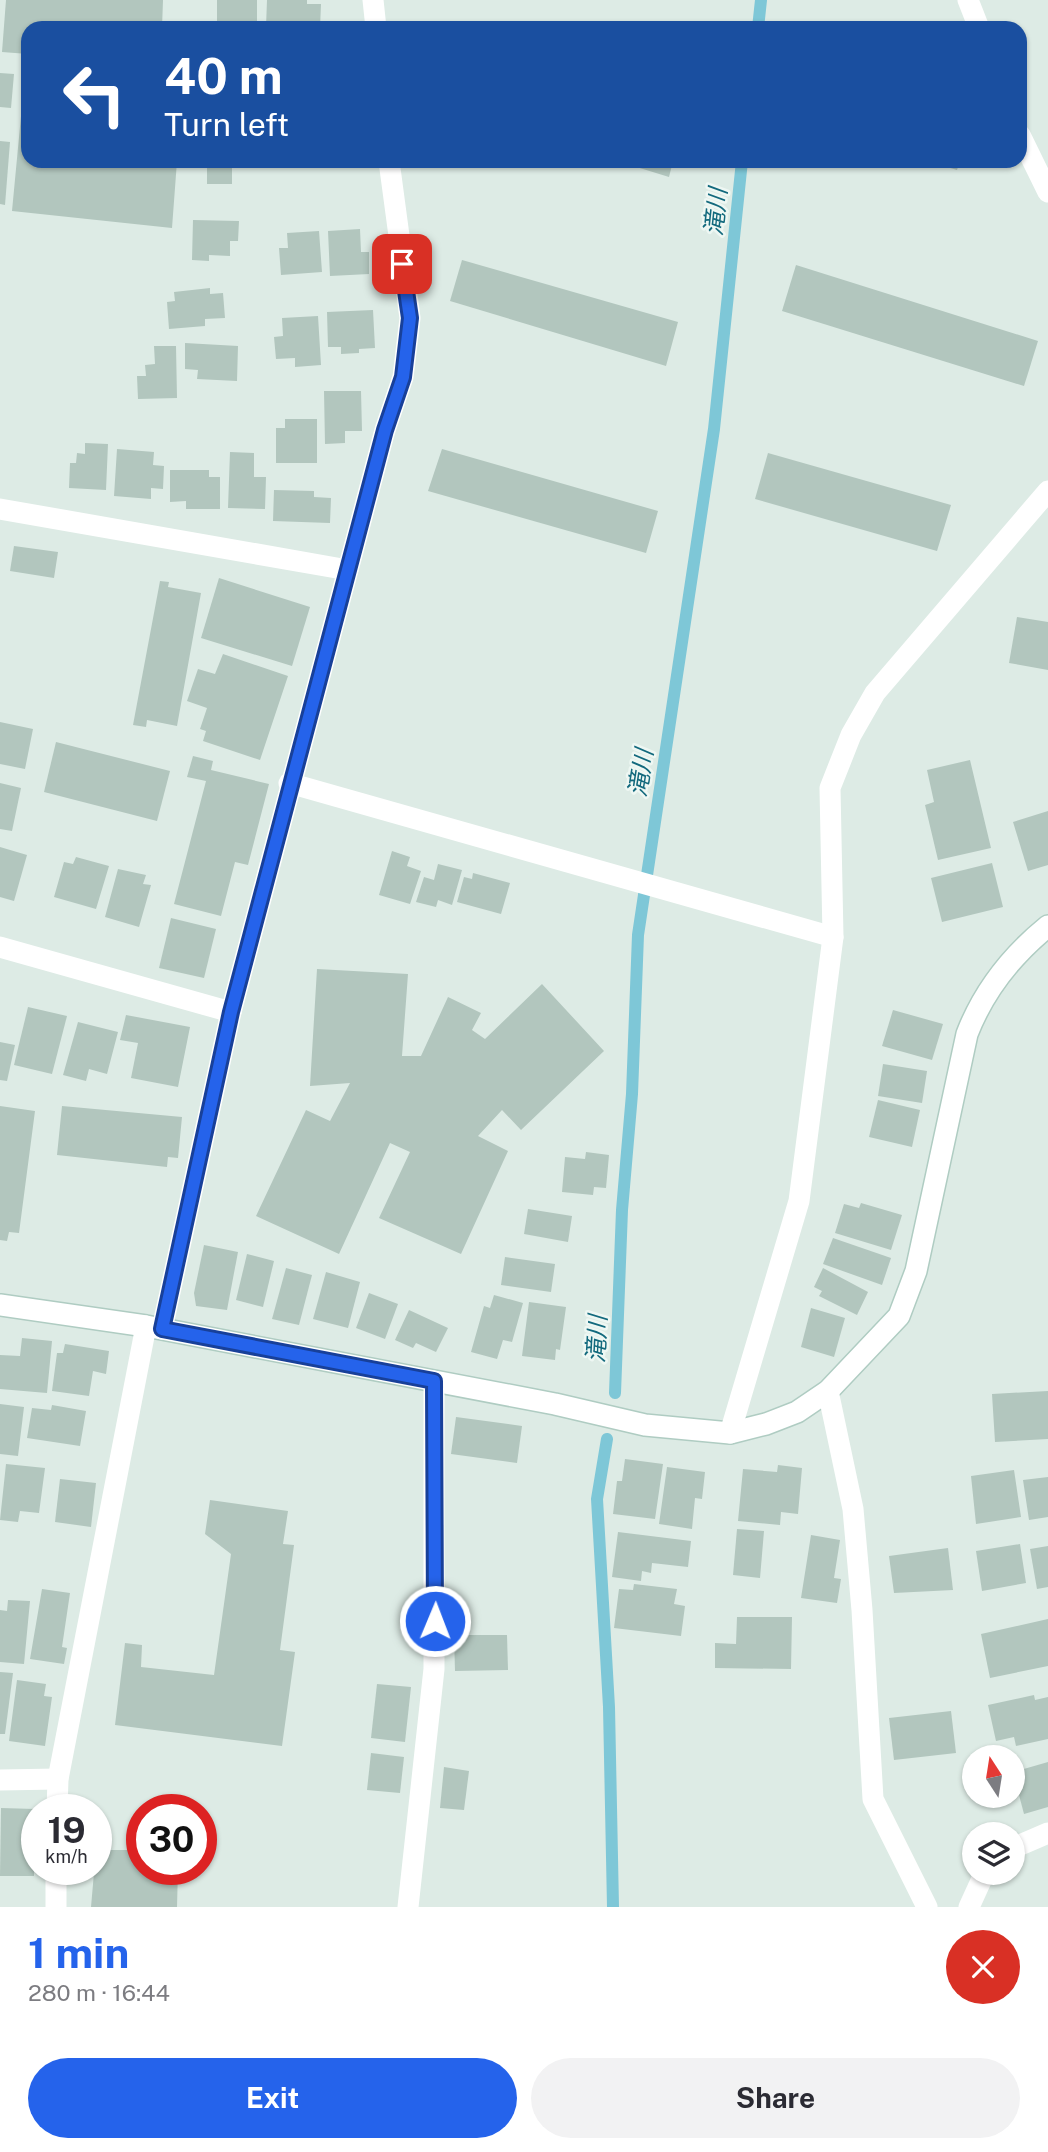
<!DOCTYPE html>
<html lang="en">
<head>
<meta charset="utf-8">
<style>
	body { margin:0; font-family:"Public Sans","Noto Sans JP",sans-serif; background:#f2f2f3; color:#2b2b33; height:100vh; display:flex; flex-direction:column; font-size:26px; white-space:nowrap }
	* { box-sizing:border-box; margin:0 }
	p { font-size:23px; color:#7c7c81 }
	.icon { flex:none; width:38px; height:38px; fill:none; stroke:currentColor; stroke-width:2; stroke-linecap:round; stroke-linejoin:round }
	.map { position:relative; height:1907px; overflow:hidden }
	.sheet { display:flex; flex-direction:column; background:#fff; flex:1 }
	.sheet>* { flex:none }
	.guide { position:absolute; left:21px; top:21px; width:1006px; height:147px; border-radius:21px; box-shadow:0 2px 5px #0004; background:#1a4fa0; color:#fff; overflow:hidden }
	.needle { width:46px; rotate:348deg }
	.fabs { position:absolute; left:962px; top:1745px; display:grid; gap:14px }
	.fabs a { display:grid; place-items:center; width:63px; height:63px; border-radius:50%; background:#fff; box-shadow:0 2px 5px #0004; font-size:35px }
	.speed { position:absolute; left:21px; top:1794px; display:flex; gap:14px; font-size:35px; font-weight:700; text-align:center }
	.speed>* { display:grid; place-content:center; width:91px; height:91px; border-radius:50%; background:#fff; box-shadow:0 2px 5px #0004; line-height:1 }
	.speed small { font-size:18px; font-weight:400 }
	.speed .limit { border:10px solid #d22; background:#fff; color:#111 }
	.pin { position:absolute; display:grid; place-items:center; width:60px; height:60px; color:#fff; margin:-30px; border-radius:14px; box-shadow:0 4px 10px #0006 }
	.me { position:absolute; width:77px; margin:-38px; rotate:1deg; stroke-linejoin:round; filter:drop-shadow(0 0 5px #0008) }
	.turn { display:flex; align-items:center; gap:24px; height:147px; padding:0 28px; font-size:32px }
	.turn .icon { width:91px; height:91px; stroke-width:2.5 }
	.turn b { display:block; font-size:49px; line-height:60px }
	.round { display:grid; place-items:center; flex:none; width:74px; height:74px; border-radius:37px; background:#f2f2f3 }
	.overview { display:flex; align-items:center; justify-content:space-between; height:119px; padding:0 28px }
	h1 { font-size:42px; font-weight:700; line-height:52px; color:#2563eb }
	.primary-button { display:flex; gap:14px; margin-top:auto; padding:14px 28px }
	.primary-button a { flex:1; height:80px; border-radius:42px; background:#2563eb; color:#fff; font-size:28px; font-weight:700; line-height:80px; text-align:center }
	.primary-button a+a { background:#f2f2f3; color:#2b2b33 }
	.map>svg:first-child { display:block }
</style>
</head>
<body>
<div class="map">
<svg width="1048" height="1907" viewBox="0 0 1048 1907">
	<rect width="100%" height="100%" fill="#ddebe5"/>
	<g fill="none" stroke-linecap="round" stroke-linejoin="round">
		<g stroke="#7ec7d7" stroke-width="12">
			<path d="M758,28L761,0"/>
			<path d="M615,1393L622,1210L632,1094L638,935L714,429L742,161"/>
			<path d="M607,1439L597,1499L609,1707L613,1907"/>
		</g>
	</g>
	<g fill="#b2c6be">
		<path d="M6,0H163L162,28H28V54L2,52Z"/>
		<path d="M217,0H257V23L217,22Z"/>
		<path d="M267,0H307V4H321L320,28L266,27Z"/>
		<path d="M0,73L14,74L11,108L0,107Z"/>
		<path d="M25,74H28V161H177L172,228L12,211Z"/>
		<path d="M0,141L10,142L5,205L0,204Z"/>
		<rect x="207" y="161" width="25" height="23"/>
		<path d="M324,161H358V165L324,166Z"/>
		<path d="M617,161H673L669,177Z"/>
		<path d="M927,161H960L957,170Z"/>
		<path d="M193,220L239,221L238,241H230V256L209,255V261L192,260Z"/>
		<path d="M360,229L361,252H369V274L330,276L328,231Z"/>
		<path d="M319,231L322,272L281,275L279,248H288L287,233Z"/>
		<path d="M462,260L678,322L666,366L450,301Z"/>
		<path d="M796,265L1038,341L1024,386L782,311Z"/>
		<path d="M210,288V294L223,293L225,318L205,319V326L169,329L167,302L175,301L174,292Z"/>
		<path d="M373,310L375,348L359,349V353L341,354V347H328L327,312Z"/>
		<path d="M318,316L321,365L295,367V358L276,359L274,337L283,336L282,318Z"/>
		<path d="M185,343L238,346L237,381L197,379L198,370L185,369Z"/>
		<path d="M154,346H176L177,398L138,399L137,376H146L145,365L155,364Z"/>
		<path d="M324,391H361L362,431H345V443L325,444Z"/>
		<path d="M285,419H317V463H276V428H285Z"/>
		<path d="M85,443L108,444L106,490L69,488L70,463H76L77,453L85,454Z"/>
		<path d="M117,449L154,452L153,465L164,466L163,489L151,488V499L114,496Z"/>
		<path d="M442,449L658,511L646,553L428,491Z"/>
		<path d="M230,452L254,453V477H266L265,509L228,508Z"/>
		<path d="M768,453L951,505L937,551L755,499Z"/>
		<path d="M170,470H209V477H220V509H186V501L170,502Z"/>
		<path d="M274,490L314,491V497L331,498L330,523L273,521Z"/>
		<path d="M14,546L58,552L54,578L10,571Z"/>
		<path d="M219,578L310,607L292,666L201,638Z"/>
		<path d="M160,581L169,582L168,587L201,593L177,726L147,720L146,727L133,725Z"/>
		<path d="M1017,617L1048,622V670L1009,663Z"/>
		<path d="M223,654L288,676L260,760L203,741L206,731L200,729L207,708L187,701L198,669L215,674Z"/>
		<path d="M0,722L33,729L25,769L0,764Z"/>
		<path d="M56,742L170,771L157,821L44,792Z"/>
		<path d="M193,756L213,761L211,770L269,784L248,865L235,862L221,916L174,904L206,781L187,777Z"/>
		<path d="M970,760L991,848L938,860L925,805L934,802L927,770Z"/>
		<path d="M0,783L21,788L12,831L0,829Z"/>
		<path d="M1048,811V865L1028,871L1013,822Z"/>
		<path d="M0,847L27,855L14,901L0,897Z"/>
		<path d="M392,851L410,857L407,866L421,871L410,904L379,895Z"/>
		<path d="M76,857L109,866L96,909L54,897L64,862L73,864Z"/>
		<path d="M992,863L1003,907L942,922L931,878Z"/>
		<path d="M438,864L462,870L452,905L438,900L436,907L416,902L424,877L434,880Z"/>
		<path d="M118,869L146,875L143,884L151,885L139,927L105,917Z"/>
		<path d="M473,873L510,883L501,914L457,902L464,877L472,879Z"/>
		<path d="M171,918L216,929L204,978L159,968Z"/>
		<path d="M317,969L408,974L402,1056H421L448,997L481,1013L472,1030L485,1039L542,984L604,1051L521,1130L502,1110L478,1136L508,1151L461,1254L379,1218L410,1152L390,1143L339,1254L256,1216L306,1110L330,1121L350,1083L310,1086Z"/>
		<path d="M28,1007L67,1016L52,1074L14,1065Z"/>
		<path d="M893,1010L943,1024L932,1060L882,1046Z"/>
		<path d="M126,1015L190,1027L178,1087L131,1078L138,1043L120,1040Z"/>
		<path d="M78,1022L118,1032L107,1074L89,1069L86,1081L63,1075Z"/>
		<path d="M0,1042L15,1045L7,1081L0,1080Z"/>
		<path d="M883,1064L927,1071L922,1103L878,1096Z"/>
		<path d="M878,1100L920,1110L912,1147L869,1137Z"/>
		<path d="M0,1106L35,1111L19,1233L9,1232L7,1241L0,1240Z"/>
		<path d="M62,1106L182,1117L178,1158L168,1157L167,1167L57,1155Z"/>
		<path d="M586,1152L609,1155L606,1188L594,1187L593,1195L562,1192L565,1157L585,1159Z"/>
		<path d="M861,1203L902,1215L891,1250L835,1233L844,1204L859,1208Z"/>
		<path d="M528,1209L572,1216L568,1242L524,1234Z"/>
		<path d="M833,1238L891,1258L882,1285L823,1264Z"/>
		<path d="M204,1245L238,1252L227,1310L196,1306L194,1293Z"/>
		<path d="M247,1254L274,1261L263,1307L236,1300Z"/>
		<path d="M505,1257L555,1264L551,1292L501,1285Z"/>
		<path d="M286,1268L312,1275L299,1325L272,1319Z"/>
		<path d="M823,1268L868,1292L857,1315L819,1296L822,1291L814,1287Z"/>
		<path d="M326,1272L360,1282L348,1328L313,1319Z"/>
		<path d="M369,1293L398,1304L385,1339L356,1328Z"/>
		<path d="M494,1295L523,1303L512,1342L503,1340L497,1359L471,1352L484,1306L490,1308Z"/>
		<path d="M529,1302L566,1307L560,1350L556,1349L555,1360L522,1356Z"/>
		<path d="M811,1308L845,1318L834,1357L801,1347Z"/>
		<path d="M409,1310L448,1328L436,1352L416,1343L413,1348L395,1340Z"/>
		<path d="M22,1338L52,1341L47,1393L0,1389V1355L20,1356Z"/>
		<path d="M65,1344L109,1351L106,1374L93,1371L89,1396L52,1391L57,1353H63Z"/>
		<path d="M1048,1391V1439L995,1442L992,1394Z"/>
		<path d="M0,1404L24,1407L18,1456L0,1454Z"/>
		<path d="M52,1405L86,1411L80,1446L27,1438L32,1408L51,1410Z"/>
		<path d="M456,1417L522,1426L517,1463L451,1454Z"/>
		<path d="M625,1459L663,1464L655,1519L613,1514L617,1481H622Z"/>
		<path d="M6,1464L45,1468L39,1513L20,1511L18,1522L0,1520Z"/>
		<path d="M778,1465L802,1468L798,1514L781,1512L780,1525L738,1521L743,1469L777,1472Z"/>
		<path d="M667,1467L705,1472L702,1499L695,1498L692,1529L659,1524Z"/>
		<path d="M1014,1470L1021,1517L976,1524L971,1476Z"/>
		<path d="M1048,1477V1517L1029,1520L1023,1480Z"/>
		<path d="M60,1479L96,1483L91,1527L55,1522Z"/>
		<path d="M210,1500L288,1511L283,1544L294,1545L280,1650L295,1652L282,1746L115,1725L125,1643L142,1645L141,1667L214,1675L231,1554L205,1534Z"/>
		<path d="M737,1529L764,1531L760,1578L733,1575Z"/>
		<path d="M618,1532L691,1541L688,1567L652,1563L651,1573L642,1571L641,1581L612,1577Z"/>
		<path d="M811,1535L840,1540L834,1578L841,1579L837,1603L801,1598Z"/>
		<path d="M1020,1544L1026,1583L982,1591L976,1551Z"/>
		<path d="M1048,1546V1587L1037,1589L1030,1549Z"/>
		<path d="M948,1548L953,1590L894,1593L889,1556Z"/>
		<path d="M634,1584L677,1589L674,1604L685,1606L681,1636L614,1628L619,1589L633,1590Z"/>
		<path d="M42,1589L70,1593L62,1647L67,1648L64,1664L30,1659Z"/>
		<path d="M8,1600L30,1601L24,1664L0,1662V1610L7,1611Z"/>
		<path d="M737,1617H792L791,1669L715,1668V1643L736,1644Z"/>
		<path d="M1048,1619V1666L990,1678L981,1634Z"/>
		<path d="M454,1635H507L508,1670L455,1671Z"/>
		<path d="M0,1672L13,1673L5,1734H0Z"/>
		<path d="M17,1680L46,1684L44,1696L52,1697L45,1746L9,1741Z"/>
		<path d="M377,1684L411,1687L405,1742L371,1738Z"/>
		<path d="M1034,1695L1035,1700L1048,1697V1739L1016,1746L1014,1737L996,1741L988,1705Z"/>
		<path d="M951,1711L956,1753L894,1760L889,1718Z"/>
		<path d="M371,1753L404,1757L400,1793L367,1790Z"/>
		<path d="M1048,1762V1807L1024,1814L1013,1772Z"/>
		<path d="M444,1767L469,1771L464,1810L440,1808Z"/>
		<path d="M1,1808L35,1809L34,1876H0Z"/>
		<path d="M96,1850H142V1869H178L177,1907H91Z"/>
	</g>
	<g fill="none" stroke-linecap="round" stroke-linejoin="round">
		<defs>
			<path id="secondary" d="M0,1305L146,1326L555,1404L645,1425L730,1433L766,1424L797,1412L828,1391L899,1316L916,1271L967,1034C984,990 1011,956 1048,926"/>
		</defs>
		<use href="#secondary" stroke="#afccc2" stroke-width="24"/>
		<g stroke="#fff" stroke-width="21">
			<path d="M373,0L376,28"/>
			<path d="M968,0L979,28"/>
			<path d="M1020,135L1048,192"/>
			<path d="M0,509L348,570"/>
			<path d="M289,783L833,937"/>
			<path d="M0,947L231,1012"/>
			<path d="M162,1329L231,1012L385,430L403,377L410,318L389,161"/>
			<path d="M828,1391L853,1509L862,1610L873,1799L927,1907"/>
			<path d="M730,1433L799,1201L833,937L830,788L851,735L875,693L1048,491"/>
			<path d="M0,1780L58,1779"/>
			<path d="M57,1810L58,1779L146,1326"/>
			<path d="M1013,1848L1048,1833"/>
			<path d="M56,1907V1869"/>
			<path d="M408,1907L434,1669V1381"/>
			<path d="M969,1907L985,1872"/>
		</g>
		<use href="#secondary" stroke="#fff" stroke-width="21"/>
	</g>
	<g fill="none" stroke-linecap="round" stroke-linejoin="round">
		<defs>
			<path id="route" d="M402,264L410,318L403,377L385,430L231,1012L162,1329L434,1381L435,1621"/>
		</defs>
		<use href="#route" stroke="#184099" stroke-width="18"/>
		<use href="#route" stroke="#2563eb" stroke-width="12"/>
	</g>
	<g text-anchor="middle" stroke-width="5" stroke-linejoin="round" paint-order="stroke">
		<g font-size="24" font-style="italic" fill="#12697d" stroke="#eef7f3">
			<text transform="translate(716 212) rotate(-84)" y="8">滝川</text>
			<text transform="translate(641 773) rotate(-81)" y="8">滝川</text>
			<text transform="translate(597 1339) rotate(-87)" y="8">滝川</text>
		</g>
	</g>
</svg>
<div class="fabs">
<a><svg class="needle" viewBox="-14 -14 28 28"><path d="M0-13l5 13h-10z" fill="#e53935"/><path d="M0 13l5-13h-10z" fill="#7c7c81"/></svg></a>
<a><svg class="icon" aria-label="layers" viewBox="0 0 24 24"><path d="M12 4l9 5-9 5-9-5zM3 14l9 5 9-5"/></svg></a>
</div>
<div class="speed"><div>19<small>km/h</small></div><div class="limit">30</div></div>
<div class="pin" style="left:402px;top:264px;background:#d93025"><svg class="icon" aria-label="arrive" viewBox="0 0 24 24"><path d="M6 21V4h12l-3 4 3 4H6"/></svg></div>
<svg class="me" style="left:435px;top:1621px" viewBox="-20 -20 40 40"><circle r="17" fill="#2563eb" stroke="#fff" stroke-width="3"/><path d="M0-11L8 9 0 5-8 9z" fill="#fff"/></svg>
<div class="guide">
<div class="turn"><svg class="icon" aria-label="left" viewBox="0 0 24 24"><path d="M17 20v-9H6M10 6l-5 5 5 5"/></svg><div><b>40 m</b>Turn left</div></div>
</div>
</div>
<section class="sheet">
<div class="overview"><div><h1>1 min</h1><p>280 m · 16:44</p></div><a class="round" style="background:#d93025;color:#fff"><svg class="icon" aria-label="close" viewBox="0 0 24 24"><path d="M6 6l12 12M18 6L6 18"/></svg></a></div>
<div class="primary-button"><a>Exit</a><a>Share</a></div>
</section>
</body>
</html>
